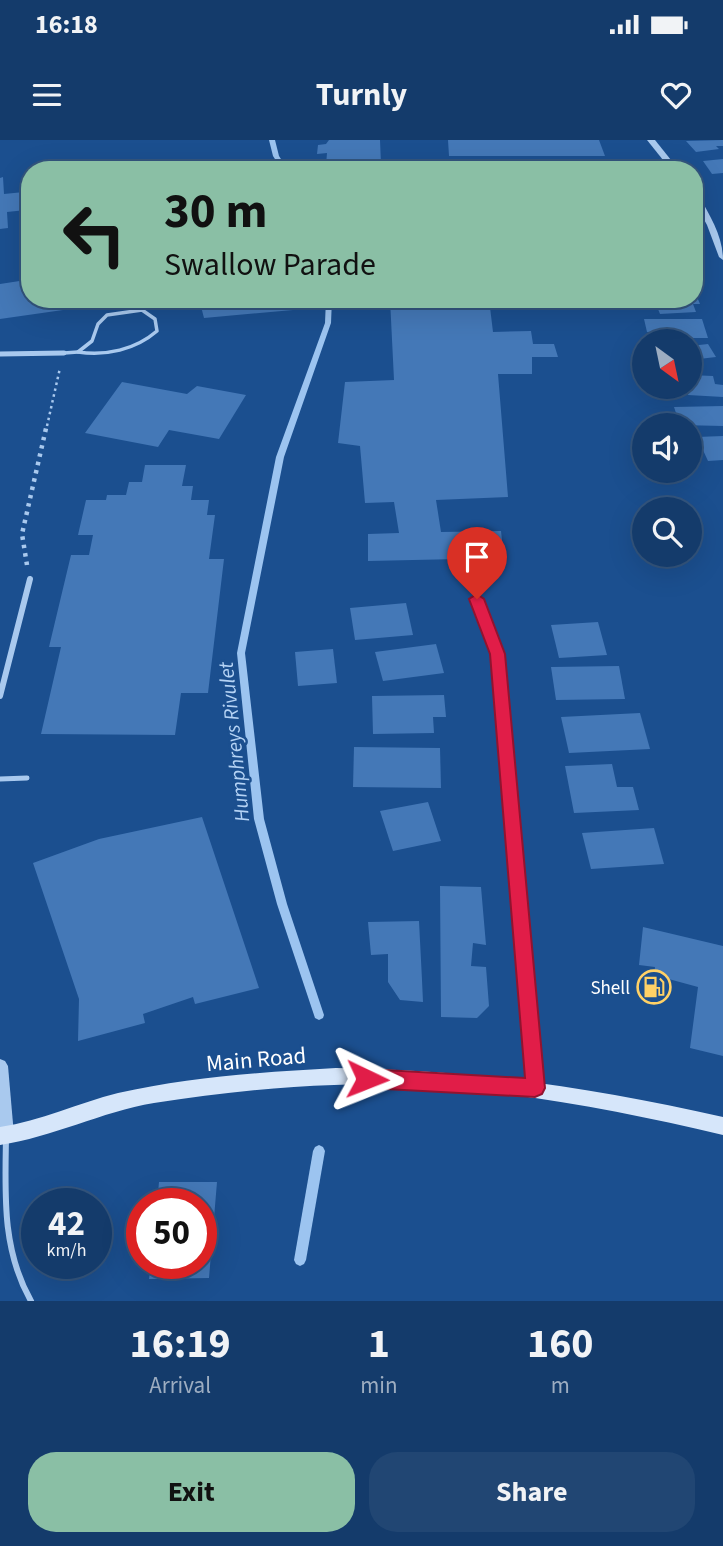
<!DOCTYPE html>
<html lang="en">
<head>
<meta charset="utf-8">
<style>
	body { margin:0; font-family:"Source Sans 3",sans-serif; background:#214673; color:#f1f3f6; height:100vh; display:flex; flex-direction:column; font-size:26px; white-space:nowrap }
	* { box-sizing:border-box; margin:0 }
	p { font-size:23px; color:#9dadc1 }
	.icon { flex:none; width:38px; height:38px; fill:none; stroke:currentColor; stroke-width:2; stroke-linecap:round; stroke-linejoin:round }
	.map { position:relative; height:1161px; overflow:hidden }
	.panel { display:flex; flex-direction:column; background:#143b6b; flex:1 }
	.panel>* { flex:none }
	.hud { position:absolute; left:21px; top:21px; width:682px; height:147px; border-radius:28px; box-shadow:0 7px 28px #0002,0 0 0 2px #33557e; background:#8abfa5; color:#111; overflow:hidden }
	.needle { width:46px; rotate:147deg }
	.buttons { position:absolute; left:632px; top:189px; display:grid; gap:14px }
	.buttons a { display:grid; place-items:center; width:70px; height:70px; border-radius:50%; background:#143b6b; box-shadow:0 7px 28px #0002,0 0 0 2px #33557e; font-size:35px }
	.speed { position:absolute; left:21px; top:1048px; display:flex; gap:14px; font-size:35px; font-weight:700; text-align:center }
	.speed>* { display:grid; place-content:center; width:91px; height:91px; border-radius:50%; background:#143b6b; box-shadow:0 7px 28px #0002,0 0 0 2px #33557e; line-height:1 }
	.speed small { font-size:18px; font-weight:400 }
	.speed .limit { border:10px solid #d22; background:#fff; color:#111 }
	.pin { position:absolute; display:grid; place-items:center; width:60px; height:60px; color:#fff; margin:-72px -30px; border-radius:50% 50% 50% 0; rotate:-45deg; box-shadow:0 0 7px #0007 }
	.pin .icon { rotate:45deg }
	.me { position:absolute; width:77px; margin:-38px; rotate:92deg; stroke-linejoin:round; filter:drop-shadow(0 0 5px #0008) }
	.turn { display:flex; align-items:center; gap:24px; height:147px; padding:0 28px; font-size:32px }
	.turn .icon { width:91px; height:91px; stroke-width:2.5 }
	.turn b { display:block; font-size:49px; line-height:60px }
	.eta { display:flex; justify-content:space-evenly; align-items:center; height:119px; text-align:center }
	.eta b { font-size:42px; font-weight:700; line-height:49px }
	.action { display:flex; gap:14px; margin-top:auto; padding:14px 28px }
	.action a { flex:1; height:80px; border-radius:28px; background:#8abfa5; color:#111; font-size:28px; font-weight:700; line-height:80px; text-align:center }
	.action a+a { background:#214673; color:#f1f3f6 }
	.status { display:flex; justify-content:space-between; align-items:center; height:49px; padding:0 35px; background:#143b6b; direction:ltr }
	.status svg { height:19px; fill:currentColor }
	header { display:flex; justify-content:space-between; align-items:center; height:91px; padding:0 28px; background:#143b6b; font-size:32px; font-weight:700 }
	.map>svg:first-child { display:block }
</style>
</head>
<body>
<div class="status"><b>16:18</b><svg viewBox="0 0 49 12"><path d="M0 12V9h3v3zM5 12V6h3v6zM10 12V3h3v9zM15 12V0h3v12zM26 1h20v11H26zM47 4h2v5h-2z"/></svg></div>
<header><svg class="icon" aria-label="menu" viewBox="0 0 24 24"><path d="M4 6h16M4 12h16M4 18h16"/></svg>Turnly<svg class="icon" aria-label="heart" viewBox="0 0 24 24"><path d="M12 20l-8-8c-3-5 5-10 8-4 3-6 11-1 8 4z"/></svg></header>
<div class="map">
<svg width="723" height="1161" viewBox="0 0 723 1161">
	<rect width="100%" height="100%" fill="#1b4f8f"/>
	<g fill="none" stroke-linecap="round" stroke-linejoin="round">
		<g fill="#9cc4f0" fill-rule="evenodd">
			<path d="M269,0H275L279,16L288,30H282L273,16Z"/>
			<path d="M326,159H332L331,183L284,317L245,513L264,679L287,764L324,875L323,878L319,880L315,878L277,764L254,679L237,513L276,317L325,183Z"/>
			<path d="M319,1005L323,1007L325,1011L306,1120L304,1124L300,1126L296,1124L294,1120L313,1011L315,1007Z"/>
		</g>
	</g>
	<g fill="#4478b7">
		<path d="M329,0H380L381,24L326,25L327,13L317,14L318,5L326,4Z"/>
		<path d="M448,0H599L605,16H449Z"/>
		<path d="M723,0V6H716L719,9L696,12L686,1Z"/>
		<path d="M723,19V33L712,34L703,21Z"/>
		<path d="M3,37L4,54L24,52L26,70L7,72L8,88L0,89V38Z"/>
		<path d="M26,140L30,159H75L77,168L0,179V144Z"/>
		<path d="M695,152L700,164H693L696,172L660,174L654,159H695Z"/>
		<path d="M199,159H294L293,170L204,178Z"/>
		<path d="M390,159H489L493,192L531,191L533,204H554L558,217H532V234H498L508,357L436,360L441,392L501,391L504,418L368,421V394L399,393L394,362L365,363L360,306L338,303L345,242L394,240Z"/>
		<path d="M644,179H702L708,198H669L667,191L647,192Z"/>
		<path d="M708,204L716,217L699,219L703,225L690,227V206Z"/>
		<path d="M690,235L713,236L715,244L723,245V257L688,255Z"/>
		<path d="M122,242L187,254L197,246L246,255L219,299L169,290L158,307L85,293Z"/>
		<path d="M723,266V286L680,285L674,267Z"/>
		<path d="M723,296V320L708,321L697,297Z"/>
		<path d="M145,325H186L182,346H193L191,360H209L207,375H215L209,419H224L208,553H181L175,595L41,594L61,507H49L71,415H89L93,395H78L86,360H106L107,355H126L129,342H142Z"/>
		<path d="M406,463L413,495L355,500L350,468Z"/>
		<path d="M598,482L607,515L559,518L551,485Z"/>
		<path d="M436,504L444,533L383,541L375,512Z"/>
		<path d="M333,509L337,543L298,546L295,512Z"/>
		<path d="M619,526L625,559L556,560L551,527Z"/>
		<path d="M444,555L446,577H433L434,593L373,594L372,556Z"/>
		<path d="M640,573L650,609L569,613L561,577Z"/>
		<path d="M354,607L440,608L441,648L353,647Z"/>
		<path d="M612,624L617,647H633L639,670L574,673L565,626Z"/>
		<path d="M428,662L441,701L393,711L380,671Z"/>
		<path d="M202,677L259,848L195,864L193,857L143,874L145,883L78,901L79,859L33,723L99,699Z"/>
		<path d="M654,688L664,724L591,729L582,693Z"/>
		<path d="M440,746L481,747L486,805L473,803L471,826L486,827L489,866L477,878L441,877Z"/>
		<path d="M419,781L422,840L423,862L400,860L388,842V814L371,815L368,782Z"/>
		<path d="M643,787L723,806V916L690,908L698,847L654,835L655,827L639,825Z"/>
		<path d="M159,1042H217L209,1138L149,1139L151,1124H201V1064H157Z"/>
	</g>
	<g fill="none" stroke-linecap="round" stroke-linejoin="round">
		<path stroke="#a9c9ee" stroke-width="2.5" stroke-dasharray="2.5 3.5" stroke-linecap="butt" d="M47,286L60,228"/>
		<path stroke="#a9c9ee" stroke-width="4.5" stroke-dasharray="3.5 5" stroke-linecap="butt" d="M27,425L22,394L47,284"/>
		<g stroke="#a9c9ee" stroke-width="3.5">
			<path d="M142,170L155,179L157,191C135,210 106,216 78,212L92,201L98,184L107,175Z"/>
			<path d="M64,213L78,212"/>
		</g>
		<path stroke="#a9c9ee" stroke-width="5" d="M0,639L27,638"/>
		<path stroke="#a9c9ee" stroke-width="6" d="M6,998C5,1055 2,1110 31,1161"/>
		<path stroke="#a9c9ee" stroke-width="5" d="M0,214L64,213"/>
		<g stroke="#a9c9ee" stroke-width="6">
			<path d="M477,459L497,514L510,663"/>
			<path d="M0,556L30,439"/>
		</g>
		<path stroke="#a9c9ee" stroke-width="9" d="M510,662L535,948"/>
		<g fill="#a9c9ee" fill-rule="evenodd">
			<path d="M647,0H655L679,30H671Z"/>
			<path d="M695,54L699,56C710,76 723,96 723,120L719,117L707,85L695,63Z"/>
			<path d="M0,919L5,921L8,926L14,995L12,1000L6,1003L0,999Z"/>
		</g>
		<path fill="#d6e6fa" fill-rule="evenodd" d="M336,928C470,930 592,947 723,977V995C596,965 465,941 334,945C273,947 213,954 154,963C101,972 53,997 0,1005V987C41,981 78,963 118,953C189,937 263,932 336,928Z"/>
	</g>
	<path fill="#e11d48" stroke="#92132f" stroke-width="2" d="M477,454L484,459L505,514L545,948L542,954L535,957L367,948L360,945L357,939L360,932L367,929L525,938L490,514L469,459Z"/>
	<defs>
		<symbol id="fuel-ring" viewBox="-11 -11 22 22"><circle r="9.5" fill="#1b4f8f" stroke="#ffd166" stroke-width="1.5"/><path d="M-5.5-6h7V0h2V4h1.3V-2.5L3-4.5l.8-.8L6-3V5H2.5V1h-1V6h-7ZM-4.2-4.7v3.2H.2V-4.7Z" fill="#ffd166"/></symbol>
	</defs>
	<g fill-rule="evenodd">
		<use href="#fuel-ring" x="635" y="828" width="38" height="38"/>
	</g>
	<g text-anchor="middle" stroke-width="5" stroke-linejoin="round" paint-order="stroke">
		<g font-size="19" fill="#fff" stroke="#1b4f8f" text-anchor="end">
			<text x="630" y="854">Shell</text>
		</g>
		<g font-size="21" font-style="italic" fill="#b5d3f5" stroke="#1b4f8f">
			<text transform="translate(234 602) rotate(-96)" y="7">Humphreys Rivulet</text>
		</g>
		<g font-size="23" fill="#fff" stroke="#1b4f8f">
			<text transform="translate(256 919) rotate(-5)" y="8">Main Road</text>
		</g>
	</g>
</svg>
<div class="buttons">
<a><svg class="needle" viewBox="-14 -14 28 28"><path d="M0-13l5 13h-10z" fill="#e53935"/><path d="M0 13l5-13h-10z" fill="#9dadc1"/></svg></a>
<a><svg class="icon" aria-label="sound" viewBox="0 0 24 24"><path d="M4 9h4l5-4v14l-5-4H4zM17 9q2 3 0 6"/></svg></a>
<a><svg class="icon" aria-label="search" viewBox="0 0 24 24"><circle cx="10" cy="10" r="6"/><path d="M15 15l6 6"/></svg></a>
</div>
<div class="speed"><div>42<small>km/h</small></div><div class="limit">50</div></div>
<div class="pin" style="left:477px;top:459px;background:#d93025"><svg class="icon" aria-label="arrive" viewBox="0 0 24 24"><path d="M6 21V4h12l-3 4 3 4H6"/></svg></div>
<svg class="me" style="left:367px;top:939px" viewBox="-20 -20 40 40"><path d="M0-17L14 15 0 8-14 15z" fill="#e11d48" stroke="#fff" stroke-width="4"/></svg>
<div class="hud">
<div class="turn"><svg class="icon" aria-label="left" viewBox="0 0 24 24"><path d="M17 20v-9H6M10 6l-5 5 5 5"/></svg><div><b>30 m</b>Swallow Parade</div></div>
</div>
</div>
<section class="panel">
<div class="eta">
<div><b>16:19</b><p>Arrival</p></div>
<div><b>1</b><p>min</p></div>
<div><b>160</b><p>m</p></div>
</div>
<div class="action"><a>Exit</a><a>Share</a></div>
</section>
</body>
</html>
